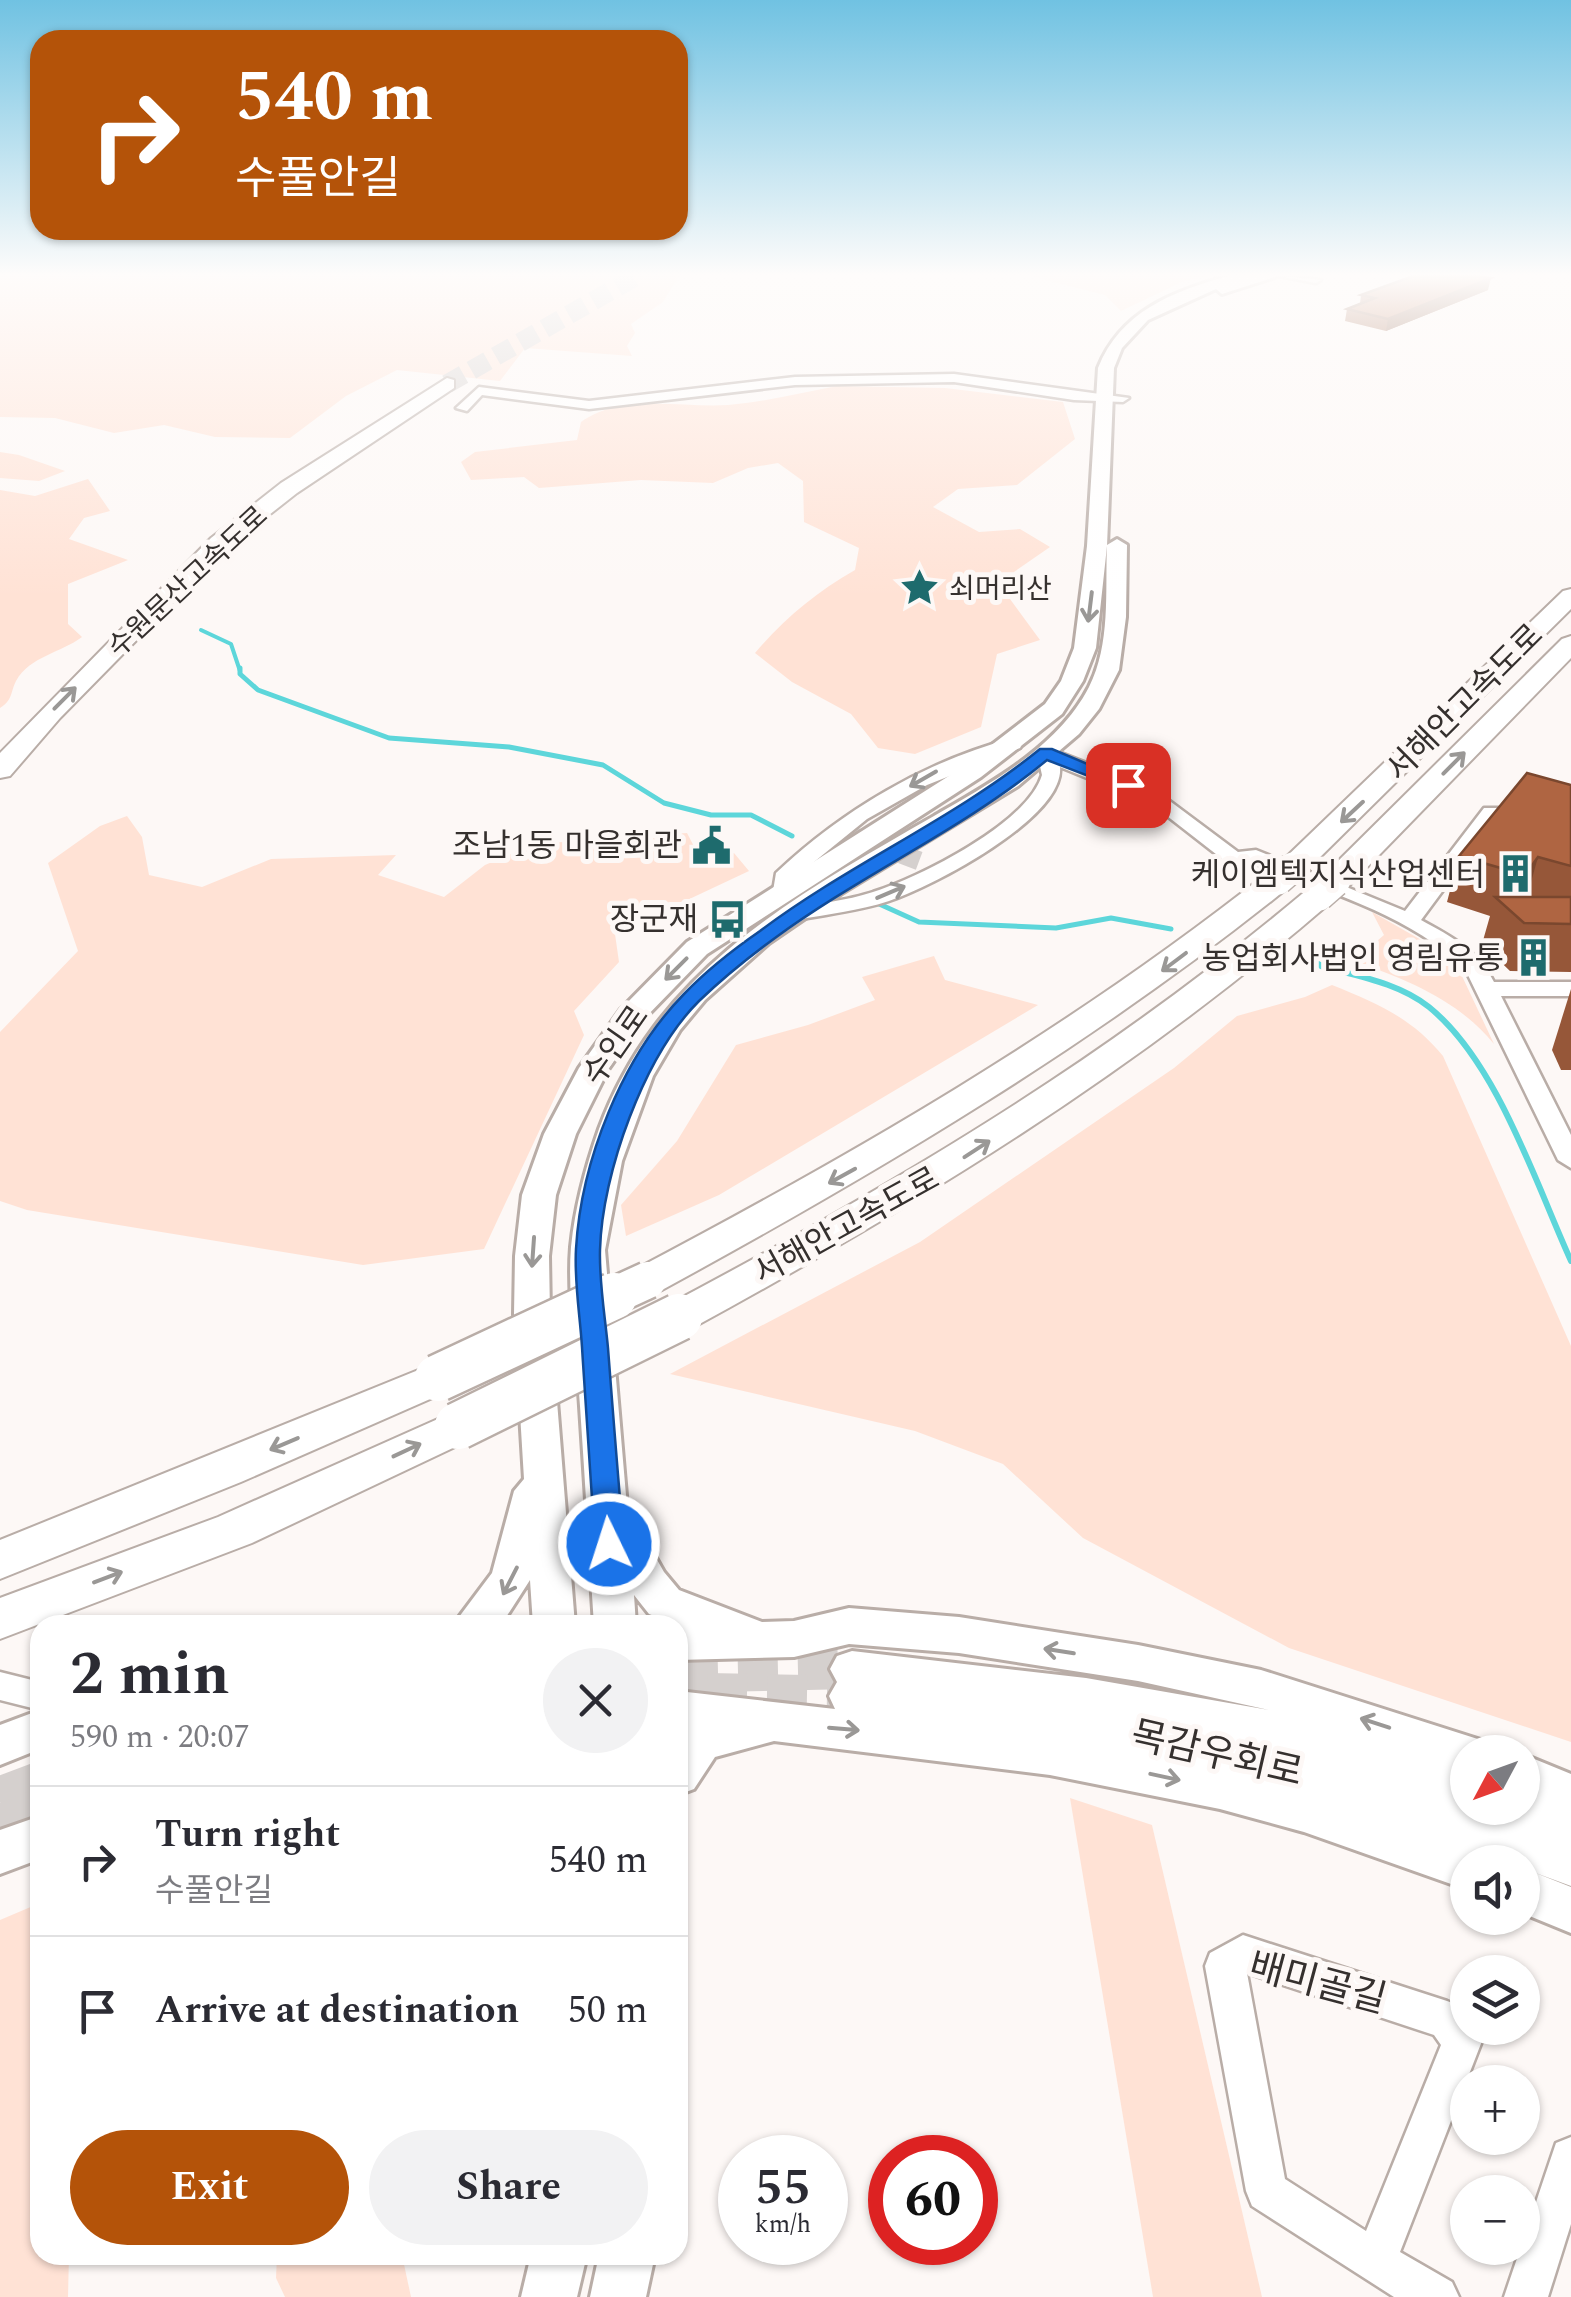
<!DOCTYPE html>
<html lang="en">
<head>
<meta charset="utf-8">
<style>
	body { margin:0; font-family:Spectral,"Noto Sans KR",serif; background:#f2f2f3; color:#2b2b33; height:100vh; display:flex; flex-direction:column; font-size:38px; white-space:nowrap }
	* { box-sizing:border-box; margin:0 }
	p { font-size:32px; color:#7c7c81 }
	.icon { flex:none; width:55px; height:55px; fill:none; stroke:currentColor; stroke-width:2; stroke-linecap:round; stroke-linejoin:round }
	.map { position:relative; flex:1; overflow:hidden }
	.panel { position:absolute; left:30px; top:1615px; width:658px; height:650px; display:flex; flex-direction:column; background:#fff; border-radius:30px; box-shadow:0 2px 8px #0004 }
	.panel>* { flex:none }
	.banner { position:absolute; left:30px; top:30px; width:658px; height:210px; border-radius:30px; box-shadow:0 2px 8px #0004; background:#b45309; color:#fff; overflow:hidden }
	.needle { width:65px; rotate:229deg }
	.fabs { position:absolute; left:1450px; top:1735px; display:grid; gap:20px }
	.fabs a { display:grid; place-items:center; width:90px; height:90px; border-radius:50%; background:#fff; box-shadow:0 2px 8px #0004; font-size:50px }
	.speed { position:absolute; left:718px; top:2135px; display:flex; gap:20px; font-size:50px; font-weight:700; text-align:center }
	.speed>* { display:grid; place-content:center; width:130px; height:130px; border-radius:50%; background:#fff; box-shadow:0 2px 8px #0004; line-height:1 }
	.speed small { font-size:25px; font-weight:400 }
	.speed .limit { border:15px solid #d22; background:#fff; color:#111 }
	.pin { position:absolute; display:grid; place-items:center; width:85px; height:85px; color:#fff; margin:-42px; border-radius:20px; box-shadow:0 5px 15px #0006 }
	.me { position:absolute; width:110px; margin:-55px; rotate:356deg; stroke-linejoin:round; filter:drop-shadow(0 0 8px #0008) }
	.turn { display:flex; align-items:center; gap:35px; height:210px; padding:0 40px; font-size:45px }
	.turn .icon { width:130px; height:130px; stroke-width:2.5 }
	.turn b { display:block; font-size:70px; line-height:85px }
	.round { display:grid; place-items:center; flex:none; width:105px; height:105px; border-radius:52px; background:#f2f2f3 }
	.summary { display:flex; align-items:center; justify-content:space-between; height:170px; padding:0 40px }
	h1 { font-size:60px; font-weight:700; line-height:75px }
	.cta { display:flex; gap:20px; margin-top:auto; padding:20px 40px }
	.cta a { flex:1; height:115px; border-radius:60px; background:#b45309; color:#fff; font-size:40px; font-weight:700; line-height:115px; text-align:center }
	.cta a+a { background:#f2f2f3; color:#2b2b33 }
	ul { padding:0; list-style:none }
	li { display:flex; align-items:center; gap:30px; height:150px; padding:0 40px; border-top:2px solid #e1e1e2 }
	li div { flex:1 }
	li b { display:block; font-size:38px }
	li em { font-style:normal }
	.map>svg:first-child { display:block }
</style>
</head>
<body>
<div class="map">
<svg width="1571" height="2297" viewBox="0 0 1571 2297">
	<rect width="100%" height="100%" fill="#fdf8f6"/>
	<g fill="#ffe2d5">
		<path d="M0,276H679L663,302L631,324L635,333L627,346L632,356L525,348L500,381L397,370L346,396L290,438L215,437L164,425L114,433L55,418L0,417Z"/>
		<path d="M1030,276H1208L1182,282L1121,311L1105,295Z"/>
		<path d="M837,386L945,388L1063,402L1075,439L1017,485L958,489L933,507L979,532L1020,529L1050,547L1014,572L1010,599L1040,640L997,654L981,727L915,754L878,748L851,714L792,682L755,653C785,618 815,593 855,570L859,548L804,522L803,481L778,463L748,468L713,483L641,480L539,488L524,477L471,480L461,462L475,452L577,440L581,422C621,393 681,408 728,405C764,402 801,393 837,386Z"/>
		<path d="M0,452L19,455L65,471L39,481L0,478Z"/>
		<path d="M88,479L110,511L84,518L69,539L128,560L68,584V624L82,637C61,653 30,656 16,681C10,693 13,700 0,708V490L35,496Z"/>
		<path d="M127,816L142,837L149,875L202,887L271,859L396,855L378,875L444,897L485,865L535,844L687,833L700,858L734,853L749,871L615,934L619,962L574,1011L584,1035L484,1249L363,1265L27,1210L0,1201V1032L78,951L48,863L100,826Z"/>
		<path d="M1372,912L1446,954L1462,976L1494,1044C1457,999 1407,980 1354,961L1384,935Z"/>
		<path d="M934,956L945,980L1038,1005L719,1195L626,1236L621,1205L677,1141L736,1045L808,1025L875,1000L862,977Z"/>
		<path d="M1332,985C1377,1003 1412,1018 1443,1056L1571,1346V1742L1289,1648L1083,1538L1003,1464L915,1431L670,1374L920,1242L1174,1068L1237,1016L1305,997Z"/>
		<path d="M1070,1798L1152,1825L1262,2297H1153Z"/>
		<path d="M40,1903V2255H69L68,2297H0V1920Z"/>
		<path d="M277,2255H402L411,2297H285L276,2278Z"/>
	</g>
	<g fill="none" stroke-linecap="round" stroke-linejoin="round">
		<path stroke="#5dd6da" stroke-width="4" d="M201,630L231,644L240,671"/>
		<g stroke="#5dd6da" stroke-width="5">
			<path d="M240,668V674L258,690L389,738L509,747L603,765L664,803L711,815H751L792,836"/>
			<path d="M1091,764L1159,793"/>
			<path d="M877,903L919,922L1056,928L1111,918L1171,929"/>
		</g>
		<path stroke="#5dd6da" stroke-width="6" d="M1315,959L1321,966C1357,976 1399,983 1429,1007C1497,1062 1535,1182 1571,1261"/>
		<path stroke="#d5d0ce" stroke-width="19" stroke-dasharray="19 10" stroke-linecap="butt" d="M847,834L925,863"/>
		<g stroke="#d5d0ce" stroke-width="40" stroke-dasharray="40 20" stroke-linecap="butt">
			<path d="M678,1673L852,1669"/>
			<path d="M707,1693L851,1696"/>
		</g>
		<g stroke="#d5d0ce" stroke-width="50" stroke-dasharray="50 25" stroke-linecap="butt">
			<path d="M0,1802L40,1787"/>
			<path d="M0,1830L40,1814"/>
		</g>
		<path stroke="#d5d0ce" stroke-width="19" stroke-dasharray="19 9" stroke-linecap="butt" d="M447,384L637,276"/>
		<defs>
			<g id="minor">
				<path d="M1279,276L1321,280L1316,283Z"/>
				<path d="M954,374L1129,398L1123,402L1074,400L954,382L795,385L589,409L482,395L467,411L456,408L479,387L589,401L795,377Z"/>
				<path d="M1013,738L1022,744L1020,748L927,785L867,819L793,879L790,895L783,897L773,891L776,873C843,810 924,762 1013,738Z"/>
				<path d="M1046,747L1155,790L1238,852L1256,850L1405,911L1484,808H1498L1501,812L1421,920C1452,937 1478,950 1494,982H1571V996H1501L1571,1135V1168L1558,1160L1465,969C1409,914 1322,890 1250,862L1237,867L1230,865L1153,805L1060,767C1065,818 931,887 889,901C859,911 827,914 797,920L786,914L790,910C817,903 846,901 873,892C919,878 1028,823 1042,775L1037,753Z"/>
				<path d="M0,1672L40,1682V1710L0,1700Z"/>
				<path d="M1243,1935L1447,2001C1462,2007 1468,2011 1468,2028H1476L1482,2041L1400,2252L1452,2282L1459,2297H1394L1252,2206L1246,2191L1205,1966L1210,1953ZM1247,1973L1434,2035L1441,2045L1366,2231L1285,2179Z"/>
				<path d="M1571,2137V2224L1548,2297H1504L1556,2143Z"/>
			</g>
			<g id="major">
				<path d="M1228,276H1278L1222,294L1216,289L1148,320L1122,348L1114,368L1107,546L1096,648L1083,681L1062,714L981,777L707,954L642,1021L609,1068L576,1134L556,1195L549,1256L550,1314L575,1625H533L530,1580L501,1625H453L492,1573L514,1491L524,1479L514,1314L515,1256L522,1195L544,1134L579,1068L621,1009L687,942L963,767L1045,704L1061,681L1074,648L1087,546L1098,368C1121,311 1172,292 1228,276Z"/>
				<path d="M1117,539L1127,545L1126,617L1119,670L1099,709L1079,734L1018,786L842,893L769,943L705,1000L680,1030L653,1076L622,1161L605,1250L627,1507L664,1572L679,1590L762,1622L794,1621L849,1608L959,1617L1138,1645L1261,1670L1484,1741L1489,1752H1468V1808L1490,1813L1488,1808H1522V1754L1571,1774V1886L1533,1872L1571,1887V1933L1522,1913V1862H1508L1486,1854L1489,1862H1468V1890L1304,1832L1220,1809L1050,1775L774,1741L715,1757L694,1789L678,1795V1738L684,1729H678V1691L835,1709L829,1696L837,1682L830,1669L837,1656L852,1651L1086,1678L1269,1710L1138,1681L959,1653L849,1644L794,1657L678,1660V1625L649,1614L634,1595L636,1625H594C589,1552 585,1479 580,1406C577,1356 567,1296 571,1247C575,1207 586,1166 599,1129C658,969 795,896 934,816C991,783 1058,747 1089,687C1111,644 1105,591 1107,545Z"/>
				<path d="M40,1710V1749L0,1765V1725Z"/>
				<path d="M40,1816V1859L0,1874V1830Z"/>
				<path d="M531,2255H587L577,2297H521Z"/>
				<path d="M599,2255H655L646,2297H590Z"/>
			</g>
			<g id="highway">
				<path d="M447,378L454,380V388L297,493L227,548L60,718L10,776L0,778V753L211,538L281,483Z"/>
				<path d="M1571,589V609L1304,873L1290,876L1293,880L1289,887C1094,1044 882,1170 662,1290L648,1294L634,1290L628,1280L634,1270C856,1153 1070,1029 1267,873L1281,871L1278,867L1282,861L1563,591Z"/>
				<path d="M1571,636V658L1346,889L1331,890L1335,896L1330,903C1133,1073 921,1203 694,1327L679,1332L664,1327L658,1317L664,1307C898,1183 1105,1060 1308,889L1323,888L1320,882L1324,875L1562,639Z"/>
				<path d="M438,1362L453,1367L460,1378L453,1389L241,1482L0,1579V1540Z"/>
				<path d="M458,1410L474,1414L480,1426L474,1438L252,1543L0,1639V1598L218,1517Z"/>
			</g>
		</defs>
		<use href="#minor" stroke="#b9ada7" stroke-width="5"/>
		<use href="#major" stroke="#b9ada7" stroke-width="6"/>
		<use href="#highway" stroke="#b9ada7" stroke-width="4"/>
		<use href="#minor" fill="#fff" fill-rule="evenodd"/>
		<use href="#major" fill="#fff" fill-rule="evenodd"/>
		<use href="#highway" fill="#fff" fill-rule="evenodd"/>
		<defs>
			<g id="highway-bridge-far2">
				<path d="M1278,880L1293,867"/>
				<path d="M1319,896L1335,882"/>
			</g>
			<path id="highway-bridge-far1" d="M609,1298L648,1280"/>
			<g id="highway-bridge">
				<path d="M438,1378L614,1296"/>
				<path d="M458,1426L679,1317"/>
			</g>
		</defs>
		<use href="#highway-bridge-far2" stroke="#b9ada7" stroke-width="32" stroke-linecap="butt"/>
		<use href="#highway-bridge-far1" stroke="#b9ada7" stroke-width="41" stroke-linecap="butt"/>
		<use href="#highway-bridge" stroke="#b9ada7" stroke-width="51" stroke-linecap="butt"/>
		<use href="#highway-bridge-far2" stroke="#fff" stroke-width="29"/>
		<use href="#highway-bridge-far1" stroke="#fff" stroke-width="36"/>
		<use href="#highway-bridge" stroke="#fff" stroke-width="46"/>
	</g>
	<g fill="#965739">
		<path d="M1488,290L1386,331L1345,321L1347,309L1360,304L1361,295Z"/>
		<path d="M1571,785V972L1510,971L1482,944L1490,916L1447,902L1459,856Z"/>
		<path d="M1571,989V1070H1561L1552,1050Z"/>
	</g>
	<g fill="#7a472e">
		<path d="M1491,278L1488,290L1386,331L1388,319Z"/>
		<path d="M1538,857L1525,904L1514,914L1525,875Z"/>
	</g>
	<g fill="#af6542" stroke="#7a472e" stroke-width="2.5">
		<path d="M1413,276H1479L1491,278L1388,319L1347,309L1375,298L1361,295Z"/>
		<path d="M1527,773L1571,785V866L1538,857L1525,875L1459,856Z"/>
		<path d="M1495,897H1571V924L1524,923Z"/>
	</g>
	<defs><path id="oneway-shaft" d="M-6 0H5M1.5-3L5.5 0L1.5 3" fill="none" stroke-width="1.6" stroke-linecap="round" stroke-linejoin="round" transform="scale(2.5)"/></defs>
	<g stroke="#9a9896">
		<use href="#oneway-shaft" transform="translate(1090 607) rotate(97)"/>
		<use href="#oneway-shaft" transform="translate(65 698) rotate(-45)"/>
		<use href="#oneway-shaft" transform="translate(1454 763) rotate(-45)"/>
		<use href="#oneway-shaft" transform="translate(923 779) rotate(150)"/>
		<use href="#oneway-shaft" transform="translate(1352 812) rotate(137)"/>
		<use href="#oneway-shaft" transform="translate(891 892) rotate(-23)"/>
		<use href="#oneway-shaft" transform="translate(1174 962) rotate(143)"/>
		<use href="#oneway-shaft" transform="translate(676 969) rotate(135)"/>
		<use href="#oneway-shaft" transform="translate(977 1149) rotate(-33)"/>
		<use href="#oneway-shaft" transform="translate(842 1176) rotate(151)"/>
		<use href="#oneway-shaft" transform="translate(533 1252) rotate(94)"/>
		<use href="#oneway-shaft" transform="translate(284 1444) rotate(157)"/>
		<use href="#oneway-shaft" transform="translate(407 1450) rotate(-25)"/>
		<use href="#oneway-shaft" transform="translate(108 1577) rotate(-21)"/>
		<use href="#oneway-shaft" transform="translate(510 1581) rotate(117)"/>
		<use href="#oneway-shaft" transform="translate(1059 1651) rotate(-171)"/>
		<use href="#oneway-shaft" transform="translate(1375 1723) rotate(-162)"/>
		<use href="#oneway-shaft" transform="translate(844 1729) rotate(5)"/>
		<use href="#oneway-shaft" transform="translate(1165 1777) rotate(12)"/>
	</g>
	<linearGradient id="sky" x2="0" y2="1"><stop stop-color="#70c2e2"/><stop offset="0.46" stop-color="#fefcfb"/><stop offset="1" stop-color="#fefcfb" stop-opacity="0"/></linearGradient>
	<rect width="1571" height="597" fill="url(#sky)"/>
	<path fill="#1a73e8" stroke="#114b97" stroke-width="2.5" d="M1040,749H1052L1137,785L1122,789L1047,760C964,829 862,874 775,938C749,957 722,979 699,1001C644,1056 602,1173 600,1250C599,1282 605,1316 608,1348C613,1413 618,1479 624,1544L619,1552L609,1556L599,1552L595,1544C591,1479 586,1413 582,1347C580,1315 574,1281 576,1249C581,1161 622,1057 684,994C706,971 734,949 760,931C849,864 954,819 1040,749Z"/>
	<defs>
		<symbol id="sight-bare" viewBox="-9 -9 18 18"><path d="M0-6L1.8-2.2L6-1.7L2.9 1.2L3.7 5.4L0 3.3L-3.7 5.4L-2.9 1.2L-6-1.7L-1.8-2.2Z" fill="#1e6b6d" stroke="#fdf8f6" stroke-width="2.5" paint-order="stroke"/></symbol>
		<symbol id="civic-bare" viewBox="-9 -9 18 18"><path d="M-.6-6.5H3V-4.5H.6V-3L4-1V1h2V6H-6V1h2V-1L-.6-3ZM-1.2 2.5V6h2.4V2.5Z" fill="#1e6b6d" stroke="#fdf8f6" stroke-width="2.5" paint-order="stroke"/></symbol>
		<symbol id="building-bare" viewBox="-9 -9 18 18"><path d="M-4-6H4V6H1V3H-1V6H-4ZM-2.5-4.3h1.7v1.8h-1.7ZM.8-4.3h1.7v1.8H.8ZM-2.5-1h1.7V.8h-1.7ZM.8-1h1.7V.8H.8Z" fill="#1e6b6d" stroke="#fdf8f6" stroke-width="2.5" paint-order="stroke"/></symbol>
		<symbol id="bus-bare" viewBox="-9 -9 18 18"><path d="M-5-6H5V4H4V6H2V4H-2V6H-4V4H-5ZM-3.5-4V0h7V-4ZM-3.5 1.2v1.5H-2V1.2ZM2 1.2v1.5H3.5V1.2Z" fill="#1e6b6d" stroke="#fdf8f6" stroke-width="2.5" paint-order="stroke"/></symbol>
	</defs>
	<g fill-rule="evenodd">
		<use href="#sight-bare" x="892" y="560" width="55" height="55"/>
		<use href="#civic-bare" x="684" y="818" width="55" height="55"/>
		<use href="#building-bare" x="1488" y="846" width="55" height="55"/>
		<use href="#bus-bare" x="700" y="892" width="55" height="55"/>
		<use href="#building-bare" x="1506" y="930" width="55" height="55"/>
	</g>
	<g text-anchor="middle" stroke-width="10" stroke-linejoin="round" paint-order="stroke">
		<g font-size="28" fill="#35302e" stroke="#fdf8f6">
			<text transform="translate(187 581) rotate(-43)" y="10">수원문산고속도로</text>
		</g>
		<g font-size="28" fill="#35302e" stroke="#fdf8f6" text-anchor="start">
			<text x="949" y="598">쇠머리산</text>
		</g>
		<g font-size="32" fill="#35302e" stroke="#fdf8f6">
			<text transform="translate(1464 702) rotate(-45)" y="11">서해안고속도로</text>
			<text transform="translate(615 1045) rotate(-55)" y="11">수인로</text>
			<text transform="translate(846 1225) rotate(-29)" y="11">서해안고속도로</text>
		</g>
		<g font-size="32" fill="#35302e" stroke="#fdf8f6" text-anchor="end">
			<text x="682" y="856">조남1동 마을회관</text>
			<text x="1485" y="885">케이엠텍지식산업센터</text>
			<text x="698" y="930">장군재</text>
			<text x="1504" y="969">농업회사법인 영림유통</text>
		</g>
		<g font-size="38" fill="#35302e" stroke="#fdf8f6">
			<text transform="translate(1217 1753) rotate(13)" y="13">목감우회로</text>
			<text transform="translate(1318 1982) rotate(15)" y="13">배미골길</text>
		</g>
	</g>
</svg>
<div class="fabs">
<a><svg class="needle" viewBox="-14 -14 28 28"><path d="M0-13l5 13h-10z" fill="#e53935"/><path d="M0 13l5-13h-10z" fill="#7c7c81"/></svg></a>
<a><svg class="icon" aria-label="sound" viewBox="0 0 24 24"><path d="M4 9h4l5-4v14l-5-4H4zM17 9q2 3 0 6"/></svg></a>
<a><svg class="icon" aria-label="layers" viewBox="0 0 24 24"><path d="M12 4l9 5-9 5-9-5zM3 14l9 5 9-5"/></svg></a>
<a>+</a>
<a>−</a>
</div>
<div class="speed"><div>55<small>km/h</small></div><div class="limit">60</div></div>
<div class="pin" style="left:1128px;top:785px;background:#d93025"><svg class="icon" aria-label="arrive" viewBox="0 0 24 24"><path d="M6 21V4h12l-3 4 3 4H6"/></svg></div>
<svg class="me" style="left:609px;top:1544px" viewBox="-20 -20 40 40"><circle r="17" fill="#1a73e8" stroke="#fff" stroke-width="3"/><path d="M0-11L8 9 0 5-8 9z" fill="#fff"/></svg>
<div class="banner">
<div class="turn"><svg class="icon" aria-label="right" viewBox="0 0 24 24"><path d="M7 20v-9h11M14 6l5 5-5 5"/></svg><div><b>540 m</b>수풀안길</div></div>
</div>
<section class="panel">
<div class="summary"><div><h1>2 min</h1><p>590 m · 20:07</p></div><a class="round"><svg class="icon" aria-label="close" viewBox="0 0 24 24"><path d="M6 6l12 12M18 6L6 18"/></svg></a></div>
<ul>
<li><svg class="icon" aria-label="right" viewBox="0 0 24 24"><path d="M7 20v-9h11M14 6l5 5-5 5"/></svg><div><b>Turn right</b><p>수풀안길</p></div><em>540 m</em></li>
<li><svg class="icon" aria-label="arrive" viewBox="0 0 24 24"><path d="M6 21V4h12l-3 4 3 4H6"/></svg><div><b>Arrive at destination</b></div><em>50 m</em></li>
</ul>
<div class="cta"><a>Exit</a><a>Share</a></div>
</section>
</div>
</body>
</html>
